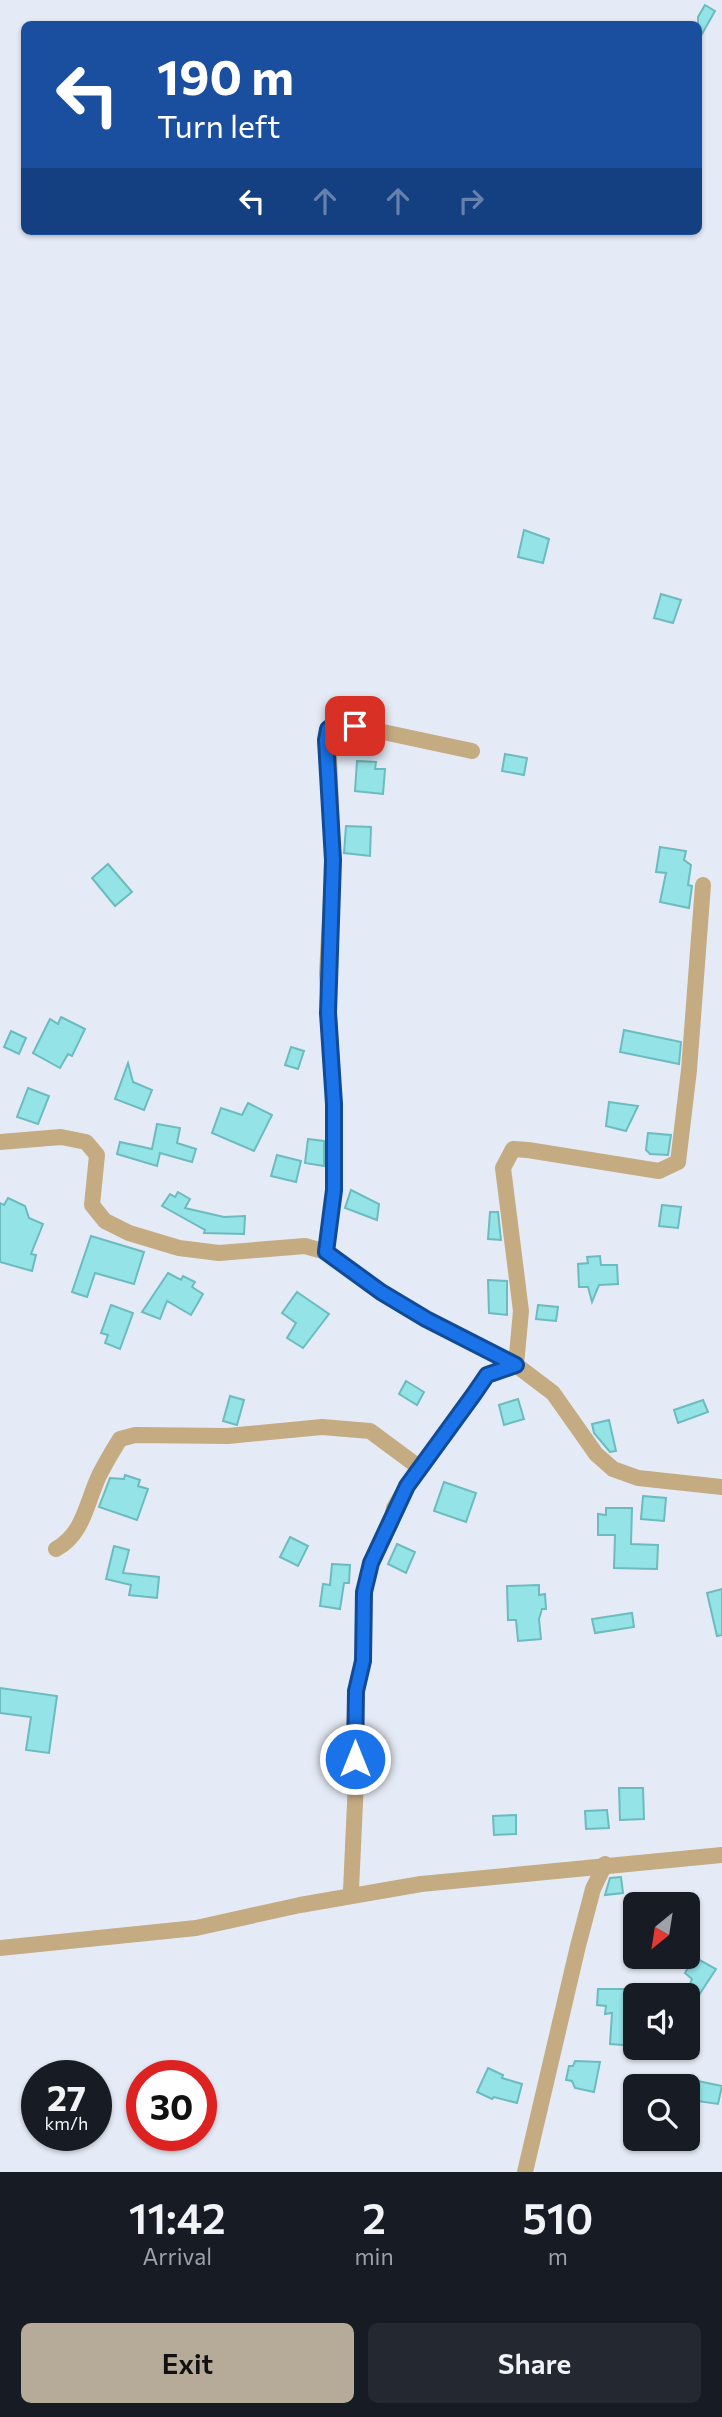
<!DOCTYPE html>
<html lang="en">
<head>
<meta charset="utf-8">
<style>
	body { margin:0; font-family:Commissioner,sans-serif; background:#242831; color:#f1f3f6; height:100vh; display:flex; flex-direction:column; font-size:26px; white-space:nowrap }
	* { box-sizing:border-box; margin:0 }
	p { font-size:23px; color:#9ea1a6 }
	.icon { flex:none; width:38px; height:38px; fill:none; stroke:currentColor; stroke-width:2; stroke-linecap:round; stroke-linejoin:round }
	.map { position:relative; height:2172px; overflow:hidden }
	.side { display:flex; flex-direction:column; background:#171b24; flex:1 }
	.side>* { flex:none }
	.hud { position:absolute; left:21px; top:21px; width:681px; height:214px; border-radius:10px; box-shadow:0 2px 5px #0004; background:#1a4fa0; color:#fff; overflow:hidden }
	.needle { width:46px; rotate:210deg }
	.tools { position:absolute; left:623px; top:1892px; display:grid; gap:14px }
	.tools a { display:grid; place-items:center; width:77px; height:77px; border-radius:10px; background:#171b24; box-shadow:0 2px 5px #0004; font-size:35px }
	.speed { position:absolute; left:21px; top:2060px; display:flex; gap:14px; font-size:35px; font-weight:700; text-align:center }
	.speed>* { display:grid; place-content:center; width:91px; height:91px; border-radius:50%; background:#171b24; box-shadow:0 2px 5px #0004; line-height:1 }
	.speed small { font-size:18px; font-weight:400 }
	.speed .limit { border:10px solid #d22; background:#fff; color:#111 }
	.pin { position:absolute; display:grid; place-items:center; width:60px; height:60px; color:#fff; margin:-30px; border-radius:14px; box-shadow:0 4px 10px #0006 }
	.me { position:absolute; width:77px; margin:-38px; rotate:0deg; stroke-linejoin:round; filter:drop-shadow(0 0 5px #0008) }
	.turn { display:flex; align-items:center; gap:24px; height:147px; padding:0 21px; font-size:32px }
	.turn .icon { width:91px; height:91px; stroke-width:2.5 }
	.turn b { display:block; font-size:49px; line-height:60px }
	.lanes { display:flex; align-items:center; height:66px; padding:0 21px; background:#0003; justify-content:center; gap:35px; direction:ltr }
	.lanes .off { opacity:.35 }
	.eta { display:flex; justify-content:space-evenly; align-items:center; height:119px; text-align:center }
	.eta b { font-size:42px; font-weight:600; line-height:49px }
	.primary-button { display:flex; gap:14px; margin-top:auto; padding:14px 21px }
	.primary-button a { flex:1; height:80px; border-radius:10px; background:#b6ab98; color:#111; font-size:28px; font-weight:600; line-height:80px; text-align:center }
	.primary-button a+a { background:#242831; color:#f1f3f6 }
	.map>svg:first-child { display:block }
</style>
</head>
<body>
<div class="map">
<svg width="722" height="2172" viewBox="0 0 722 2172">
	<rect width="100%" height="100%" fill="#e5ebf6"/>
	<g fill="#94e3e6" stroke="#6cbbbe" stroke-width="2">
		<path d="M705,5L715,11L698,41V17Z"/>
		<path d="M524,530L549,539L543,563L518,557Z"/>
		<path d="M661,594L681,600L673,623L654,618Z"/>
		<path d="M505,754L527,758L524,775L502,771Z"/>
		<path d="M357,761L376,762L375,769H385L383,794L355,791Z"/>
		<path d="M346,826L371,827L370,856L344,853Z"/>
		<path d="M660,847L686,851L684,860L691,865L688,885L692,886L689,908L660,902L666,873L656,872Z"/>
		<path d="M108,864L132,892L115,906L92,878Z"/>
		<path d="M61,1017L85,1029L72,1056L68,1054L60,1068L33,1053L50,1019L58,1024Z"/>
		<path d="M624,1030L681,1042L679,1064L620,1052Z"/>
		<path d="M11,1031L26,1038L19,1054L4,1047Z"/>
		<path d="M291,1047L304,1051L298,1069L285,1065Z"/>
		<path d="M128,1063L133,1082L152,1090L144,1110L115,1099Z"/>
		<path d="M28,1088L49,1096L38,1124L17,1117Z"/>
		<path d="M609,1102L638,1106L626,1131L606,1126Z"/>
		<path d="M248,1103L272,1115L254,1151L212,1133L221,1108L242,1115Z"/>
		<path d="M157,1124L180,1128L177,1143L196,1149L192,1162L160,1153L157,1166L117,1154L120,1142L152,1149Z"/>
		<path d="M648,1133L671,1135L668,1155L650,1154L646,1150Z"/>
		<path d="M308,1139L324,1141V1166L305,1163Z"/>
		<path d="M277,1155L301,1161L296,1182L271,1176Z"/>
		<path d="M351,1190L379,1204L377,1220L345,1208Z"/>
		<path d="M178,1192L190,1199L185,1208L224,1217L245,1216L244,1234L204,1233L205,1230L162,1206L170,1194L175,1197Z"/>
		<path d="M8,1198L25,1206L29,1218L43,1224L31,1254L36,1255L32,1271L0,1262V1203L4,1205Z"/>
		<path d="M662,1205L681,1207L678,1228L659,1226Z"/>
		<path d="M490,1212H498L501,1240L488,1239Z"/>
		<path d="M91,1236L144,1252L134,1284L95,1273L87,1297L72,1292Z"/>
		<path d="M600,1256L601,1265H617L618,1284L599,1285L592,1302L588,1287H579L578,1264L588,1263L587,1257Z"/>
		<path d="M168,1273L181,1280L183,1276L195,1282L192,1287L203,1294L191,1315L167,1301L160,1319L142,1312Z"/>
		<path d="M488,1280L507,1281V1315L489,1313Z"/>
		<path d="M297,1292L329,1314L303,1348L287,1338L296,1323L282,1313Z"/>
		<path d="M111,1305L133,1313L120,1349L105,1343L108,1335L101,1333Z"/>
		<path d="M538,1305L558,1307L556,1321L536,1319Z"/>
		<path d="M406,1381L424,1392L417,1405L399,1394Z"/>
		<path d="M230,1396L244,1400L237,1425L223,1421Z"/>
		<path d="M518,1399L524,1419L504,1425L499,1405Z"/>
		<path d="M703,1400L708,1412L678,1423L674,1410Z"/>
		<path d="M609,1420L616,1451L610,1452L594,1433L592,1424Z"/>
		<path d="M125,1475L140,1480L138,1486L148,1489L137,1520L99,1507L110,1478L124,1479Z"/>
		<path d="M444,1482L476,1493L466,1522L434,1511Z"/>
		<path d="M643,1496L666,1498L664,1521L641,1519Z"/>
		<path d="M606,1508H632L631,1544L658,1545L657,1569L614,1568L615,1535H598V1514L606,1515Z"/>
		<path d="M290,1537L308,1546L298,1566L280,1557Z"/>
		<path d="M397,1544L415,1552L406,1573L388,1564Z"/>
		<path d="M114,1546L129,1550L123,1573L159,1577L157,1598L129,1595L131,1585L106,1579Z"/>
		<path d="M332,1564L350,1565L349,1583H344L340,1609L320,1606L323,1584L330,1585Z"/>
		<path d="M539,1585V1595L545,1594L546,1609H542L539,1619L541,1639L518,1641L516,1620H508L507,1586Z"/>
		<path d="M722,1589V1635L717,1636L707,1593Z"/>
		<path d="M632,1613L634,1627L595,1633L592,1619Z"/>
		<path d="M0,1688L57,1696L49,1753L26,1750L31,1717L0,1713Z"/>
		<path d="M619,1788H643L644,1819L620,1820Z"/>
		<path d="M607,1810L609,1828L586,1829L585,1811Z"/>
		<path d="M516,1815V1834L494,1835L493,1816Z"/>
		<path d="M621,1877L623,1893L605,1895L610,1878Z"/>
		<path d="M694,1957L716,1969L699,1995L688,1989L692,1979L685,1973Z"/>
		<path d="M598,1989H635V2046L610,2044L612,2013L605,2014L606,2006L597,2005Z"/>
		<path d="M575,2061L600,2062L594,2092L575,2088L572,2081L566,2080L569,2066H573Z"/>
		<path d="M488,2068L503,2075L502,2078L522,2084L517,2103L494,2097L492,2099L477,2092Z"/>
		<path d="M698,2081L722,2086L718,2104L697,2101Z"/>
	</g>
	<g fill="none" stroke-linecap="round" stroke-linejoin="round">
		<g stroke="#c5ab82" stroke-width="16">
			<path d="M0,1142L61,1137L86,1142L97,1155L92,1205L105,1221L129,1233L179,1248L219,1253L305,1246L326,1252L381,1292L426,1319L516,1365L553,1393L596,1454L613,1469L638,1478L722,1487"/>
			<path d="M326,1252L334,1190V1104L327,974L333,860L328,729L335,724L355,726L472,751"/>
			<path d="M56,1549C83,1534 86,1505 98,1478C104,1465 112,1452 120,1439L135,1435L228,1436L322,1427L370,1431L420,1468"/>
			<path d="M351,1890L356,1781L354,1737L356,1691L363,1662L364,1592L371,1562L391,1523L394,1508L407,1486L487,1375L516,1365L521,1311L503,1168L513,1149L528,1150L659,1171L678,1162L689,1070L703,885"/>
			<path d="M0,1948L196,1928L300,1905L421,1884L722,1855"/>
			<path d="M525,2172L578,1946L593,1889L605,1864"/>
		</g>
	</g>
	<g fill="none" stroke-linecap="round" stroke-linejoin="round">
		<defs>
			<path id="route" d="M355,726L335,724L328,729L326,740L333,860L328,1013L334,1104V1190L326,1252L381,1292L426,1319L516,1365L487,1375L474,1394L407,1486L371,1563L364,1592L363,1661L356,1691L355,1759"/>
		</defs>
		<use href="#route" stroke="#114b97" stroke-width="18"/>
		<use href="#route" stroke="#1a73e8" stroke-width="12"/>
	</g>
</svg>
<div class="tools">
<a><svg class="needle" viewBox="-14 -14 28 28"><path d="M0-13l5 13h-10z" fill="#e53935"/><path d="M0 13l5-13h-10z" fill="#9ea1a6"/></svg></a>
<a><svg class="icon" aria-label="sound" viewBox="0 0 24 24"><path d="M4 9h4l5-4v14l-5-4H4zM17 9q2 3 0 6"/></svg></a>
<a><svg class="icon" aria-label="search" viewBox="0 0 24 24"><circle cx="10" cy="10" r="6"/><path d="M15 15l6 6"/></svg></a>
</div>
<div class="speed"><div>27<small>km/h</small></div><div class="limit">30</div></div>
<div class="pin" style="left:355px;top:726px;background:#d93025"><svg class="icon" aria-label="arrive" viewBox="0 0 24 24"><path d="M6 21V4h12l-3 4 3 4H6"/></svg></div>
<svg class="me" style="left:355px;top:1759px" viewBox="-20 -20 40 40"><circle r="17" fill="#1a73e8" stroke="#fff" stroke-width="3"/><path d="M0-11L8 9 0 5-8 9z" fill="#fff"/></svg>
<div class="hud">
<div class="turn"><svg class="icon" aria-label="left" viewBox="0 0 24 24"><path d="M17 20v-9H6M10 6l-5 5 5 5"/></svg><div><b>190 m</b>Turn left</div></div>
<div class="lanes"><svg class="icon" aria-label="left" viewBox="0 0 24 24"><path d="M17 20v-9H6M10 6l-5 5 5 5"/></svg><svg class="icon off" aria-label="ahead" viewBox="0 0 24 24"><path d="M12 20V5M6 11l6-6 6 6"/></svg><svg class="icon off" aria-label="ahead" viewBox="0 0 24 24"><path d="M12 20V5M6 11l6-6 6 6"/></svg><svg class="icon off" aria-label="right" viewBox="0 0 24 24"><path d="M7 20v-9h11M14 6l5 5-5 5"/></svg></div>
</div>
</div>
<section class="side">
<div class="eta">
<div><b>11:42</b><p>Arrival</p></div>
<div><b>2</b><p>min</p></div>
<div><b>510</b><p>m</p></div>
</div>
<div class="primary-button"><a>Exit</a><a>Share</a></div>
</section>
</body>
</html>
